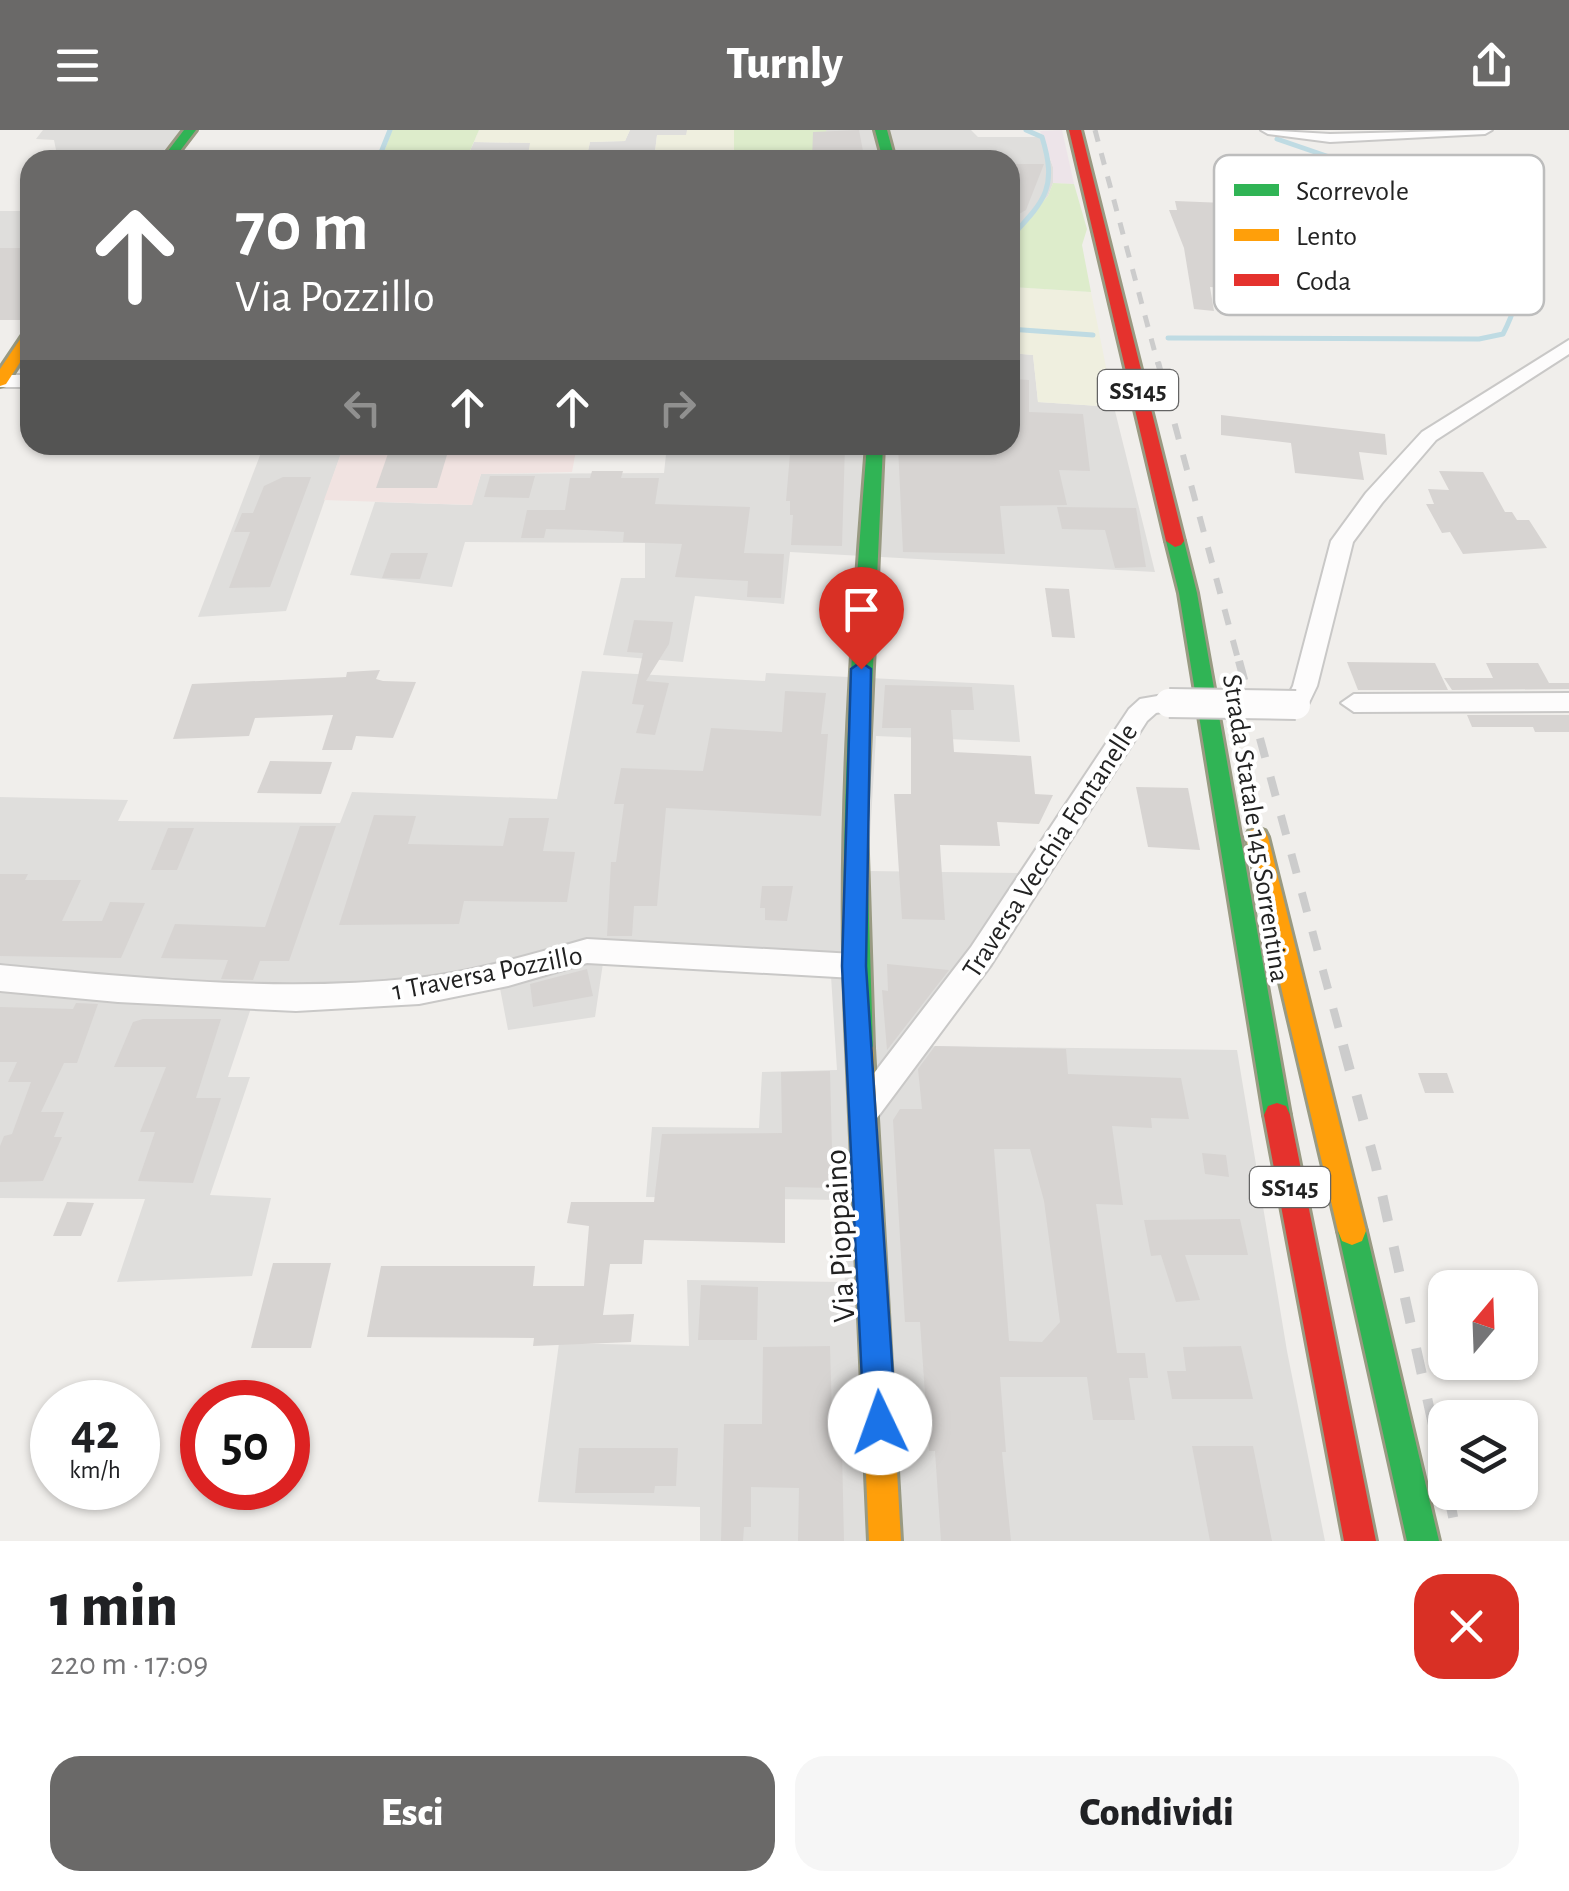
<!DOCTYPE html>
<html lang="it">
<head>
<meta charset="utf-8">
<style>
	body { margin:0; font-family:"Alegreya Sans",sans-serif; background:#f6f6f6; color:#202124; height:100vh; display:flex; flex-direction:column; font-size:38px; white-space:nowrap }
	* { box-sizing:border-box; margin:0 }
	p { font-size:32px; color:#757577 }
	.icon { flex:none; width:55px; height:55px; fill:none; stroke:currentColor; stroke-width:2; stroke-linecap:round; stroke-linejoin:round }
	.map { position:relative; height:1411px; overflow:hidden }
	.side { display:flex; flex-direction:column; background:#fff; flex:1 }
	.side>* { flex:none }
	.guide { position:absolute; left:20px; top:20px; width:1000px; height:305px; border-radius:30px; box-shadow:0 2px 8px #0004; background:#6a6968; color:#fff; overflow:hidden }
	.needle { width:65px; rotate:19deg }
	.tools { position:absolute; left:1428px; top:1140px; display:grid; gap:20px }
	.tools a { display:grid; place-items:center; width:110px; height:110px; border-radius:20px; background:#fff; box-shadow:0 2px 8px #0004; font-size:50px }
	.speed { position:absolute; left:30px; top:1250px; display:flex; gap:20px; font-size:50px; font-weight:700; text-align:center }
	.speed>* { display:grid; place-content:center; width:130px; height:130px; border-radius:50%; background:#fff; box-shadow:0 2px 8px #0004; line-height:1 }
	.speed small { font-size:25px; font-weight:400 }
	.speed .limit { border:15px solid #d22; background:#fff; color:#111 }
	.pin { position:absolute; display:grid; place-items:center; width:85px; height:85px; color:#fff; margin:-102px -42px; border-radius:50% 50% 50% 0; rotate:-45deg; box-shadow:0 0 10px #0007 }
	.pin .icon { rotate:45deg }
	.me { position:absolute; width:110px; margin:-55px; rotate:357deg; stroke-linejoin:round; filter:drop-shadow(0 0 8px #0008) }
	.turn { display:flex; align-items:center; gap:35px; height:210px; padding:0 50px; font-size:45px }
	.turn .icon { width:130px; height:130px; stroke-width:2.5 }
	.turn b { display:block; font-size:70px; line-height:85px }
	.lanes { display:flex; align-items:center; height:95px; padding:0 50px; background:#0003; justify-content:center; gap:50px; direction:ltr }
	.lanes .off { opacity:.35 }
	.round { display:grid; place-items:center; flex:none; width:105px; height:105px; border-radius:30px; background:#f6f6f6 }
	.headline { display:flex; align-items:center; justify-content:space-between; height:170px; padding:0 50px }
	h1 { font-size:60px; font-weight:800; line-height:75px }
	.button { display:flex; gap:20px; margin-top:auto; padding:20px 50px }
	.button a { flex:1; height:115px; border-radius:30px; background:#6a6968; color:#fff; font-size:40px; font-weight:800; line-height:115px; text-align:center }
	.button a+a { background:#f6f6f6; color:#202124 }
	header { display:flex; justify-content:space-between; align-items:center; height:130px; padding:0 50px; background:#6a6968; color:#fff; font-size:45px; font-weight:800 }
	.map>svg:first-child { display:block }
</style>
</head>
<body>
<header><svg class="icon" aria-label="menu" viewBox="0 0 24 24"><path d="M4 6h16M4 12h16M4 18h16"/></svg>Turnly<svg class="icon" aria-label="share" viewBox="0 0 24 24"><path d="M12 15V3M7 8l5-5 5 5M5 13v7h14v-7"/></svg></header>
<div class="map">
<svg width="1569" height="1411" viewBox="0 0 1569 1411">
	<rect width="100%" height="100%" fill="#f0eeeb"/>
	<g fill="#dfdedc">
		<path d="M43,0H183L164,25L87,23L80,30H58L54,10L36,9Z"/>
		<path d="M630,0H687V5H657L654,30H586L590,12L625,11Z"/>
		<path d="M826,0H971L978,7H1042L1053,37V53L1048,66L1010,108V30H814L812,10L827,9Z"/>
		<path d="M474,12L531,13L527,30H466Z"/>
		<path d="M0,81H30V189L0,130Z"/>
		<path d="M1010,223L1033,225L1038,272L1114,277L1155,442L790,422L784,474L695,466L683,532L603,525L621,448H645V413L465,412L452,457L350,445L375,372L471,375L481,344L664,343L667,315H1010Z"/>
		<path d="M264,315H344L286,481L198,487Z"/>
		<path d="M582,541L765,551L766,543L1014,555L1020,612L876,606L868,741L1018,743L963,835L923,916L1237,920L1287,1221L1325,1411H700V1377L538,1372L559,1213L689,1216L687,1150L845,1152L839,1070L646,1067L652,997L759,998L762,942L837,940L831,846L603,833L595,887L508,900L499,853L252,875L228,947H250L210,1065L271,1068L252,1146L117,1152L145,1069L0,1068V667L128,670L118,691L340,693L352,662L557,669Z"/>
	</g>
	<path fill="#f1e3e1" d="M344,315H577L572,342L481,344L472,375L324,370Z"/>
	<path fill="#ede4e9" d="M1062,0L1074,54L1053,53V37L1040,1Z"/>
	<g fill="#efefdf">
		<path d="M479,0H630L625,11L590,12L586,30H527L530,13L474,12Z"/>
		<path d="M687,0H734V30H654L657,5H686Z"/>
		<path d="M1010,157L1091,162L1114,277L1038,272L1033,225L1010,223Z"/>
	</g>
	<g fill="#ddeccb">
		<path d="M392,0H479L466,30H381Z"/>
		<path d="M734,0H826L828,9L813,10L814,30H734Z"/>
		<path d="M1053,53L1074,54L1087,99L1082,115L1091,162L1010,157V108L1048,66Z"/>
	</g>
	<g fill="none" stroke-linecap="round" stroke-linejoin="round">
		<g stroke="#bfdbe3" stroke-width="5">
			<path d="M378,30L390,0"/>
			<path d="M1010,108C1044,71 1058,59 1042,7L1026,0"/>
			<path d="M1010,199L1093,205"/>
			<path d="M1168,208L1479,209L1503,204C1524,164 1528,121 1498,85L1277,9"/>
		</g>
	</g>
	<g fill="#d7d4d2" fill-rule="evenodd">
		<path d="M859,0L863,21H836L837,30H812L813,2Z"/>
		<path d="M1010,34H1044L1026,80L1010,89Z"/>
		<path d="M1175,71L1225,73L1234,95H1225L1238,123L1216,122L1222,158L1210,157L1214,181L1194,179L1184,118L1169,80H1177Z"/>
		<path d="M0,118H30L26,128L30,130V190H0Z"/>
		<path d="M1010,249L1029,250V282L1083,284L1090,341L1059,340L1067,375L1000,376L1005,424L903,422L898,316L1010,315Z"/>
		<path d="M1221,285L1385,304L1387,325L1359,322L1364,350L1295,343L1291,313L1221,305Z"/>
		<path d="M391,315H450L437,358H376Z"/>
		<path d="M811,315H845L842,416L791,415L793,385H790V371H786L790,324H811Z"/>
		<path d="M592,341H623L621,348H659L655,374L750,377L744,423L784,424L781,468L747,467L748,451L675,447L682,414L623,412L624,402L585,400L546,399L544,408H521L527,380H565L570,348H590Z"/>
		<path d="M1439,341L1483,342L1505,382H1512L1517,390H1529L1547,418L1463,424L1450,402L1442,403L1426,374H1434L1428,359L1449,360Z"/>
		<path d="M490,346H535L529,368L484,367Z"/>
		<path d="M283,347H311L270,457L229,458L250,402H234L242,383H253L264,356Z"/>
		<path d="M1057,377L1136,378L1146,437L1115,438L1105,400L1062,399Z"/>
		<path d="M391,423H428L420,449L382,448Z"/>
		<path d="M1045,458L1069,459L1075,508L1052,507Z"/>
		<path d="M634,490L673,492L669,514L646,551L669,553L655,605L636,603L644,575L632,574L643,523L627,522Z"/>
		<path d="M1347,532L1435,533L1448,560H1358Z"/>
		<path d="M1486,533H1538L1549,553H1569V559L1452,560L1444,548H1493Z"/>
		<path d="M380,540L376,549L383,551L416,552L393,608L356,606L352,620H322L333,585L255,588L249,606L173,609L192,554L346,547L347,542Z"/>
		<path d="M885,555L972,557L974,580H951L954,622L1031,626L1035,664L1053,665L1039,694L997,692L1000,716L940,715L945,790L902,789L894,664H911V598H882Z"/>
		<path d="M785,561L826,563L821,604H828L821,686L666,678L657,776H634L632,806H607L611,732H616L624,674H614L621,638L703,641L711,598L782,602Z"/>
		<path d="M1569,585V602H1535L1533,597H1472L1467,585Z"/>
		<path d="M270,631L332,632L321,664L257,663Z"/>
		<path d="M1136,657L1188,658L1200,720L1148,717Z"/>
		<path d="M374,685L416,686L408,714L503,716L509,688H549L543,721L575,722L567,772L464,771L459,794L339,795Z"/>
		<path d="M300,696H336L289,831H260L253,850L221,849L228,830L161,828L175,794L265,797Z"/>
		<path d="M168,698H194L177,740H151Z"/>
		<path d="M0,744H28L25,750H81L62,791H102L110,772L145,773L121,828L0,826Z"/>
		<path d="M762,756H793L787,791L765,790V778H760Z"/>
		<path d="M887,834L949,840L887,920L882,860L888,861Z"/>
		<path d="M587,839L593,866L533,877L530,854Z"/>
		<path d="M76,873L98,874L77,933H64L41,982H64L54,1007H62L43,1051L0,1052V1016L4,1006L12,1004L31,952H8L17,932H0V877L73,879Z"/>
		<path d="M143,889H221L196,968H221L193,1053L138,1051L155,1002H140L166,937H114L133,892Z"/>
		<path d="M935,916L1066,919L1068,944L1181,948L1189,989L1151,988L1152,998L1112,996L1123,1075L1096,1074L1117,1223H1145L1148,1248H1129L1135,1290H1093L1087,1247H1000L1006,1322H1002L1011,1411H941L935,1321H929L920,1192H905L893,990L900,979H922L918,939ZM994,1019H1030L1044,1071L1060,1192L1042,1212L1009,1211Z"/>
		<path d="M830,941L833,1058L785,1057V1113L644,1110L642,1134H610L603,1185L634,1184L631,1212L533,1216L534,1208L367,1207L381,1136H535L533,1156H584L589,1096L567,1093L571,1072H654L662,1004L782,1003L781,942Z"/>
		<path d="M1418,943H1447L1454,963H1425Z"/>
		<path d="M1202,1023L1226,1025L1229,1047L1205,1044Z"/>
		<path d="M67,1072L94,1073L81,1106H53Z"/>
		<path d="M1240,1089L1248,1125H1185L1200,1170L1176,1172L1161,1125L1151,1126L1144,1090Z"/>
		<path d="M273,1133H331L311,1218H251Z"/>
		<path d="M701,1155L758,1157L757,1210H698Z"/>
		<path d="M830,1216L833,1320L842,1321L844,1411H798L799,1358L751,1357V1397H744L743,1411H721L724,1294H762L763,1217Z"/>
		<path d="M1241,1216L1253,1269H1172L1167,1241H1186L1183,1217Z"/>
		<path d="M1192,1316H1253L1272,1411H1210Z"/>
		<path d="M579,1318H678L676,1356H655L654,1363H575Z"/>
	</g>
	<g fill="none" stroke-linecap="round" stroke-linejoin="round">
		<defs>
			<g id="street">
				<path d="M1261,0L1330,4L1492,0L1485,4L1330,12L1268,4Z"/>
				<path d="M1569,210V224L1436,310L1382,373L1353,412L1317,556L1305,581H1287L1283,575L1293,556L1331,411L1366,363L1422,302Z"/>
				<rect x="0" y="245" width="30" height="12"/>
				<path d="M1569,563V581L1354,582L1341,573L1354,564Z"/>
				<path d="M1169,564L1178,567L1182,573L1178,579L1156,583L1147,591L991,835L877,988L866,993L855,988L850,978L855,968L971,817L1129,579L1140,569Z"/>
				<path d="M587,809L854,824L865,827L869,836L865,845L854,848L587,833L508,856L419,874L296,881L118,872L0,861V835C138,848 279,863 417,848C474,842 532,824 587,809Z"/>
			</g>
			<g id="fast">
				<path d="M184,0H196L173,30H161Z"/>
				<path d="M875,0H887L895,30H883Z"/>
				<path d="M867,315H883L866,692L873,918L869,926L860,929L851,926L847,918C837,716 851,516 867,315Z"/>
				<path d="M1175,405L1184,411L1197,463L1290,985L1286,994L1277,997L1268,994L1264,985L1179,463L1166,411Z"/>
				<path d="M1352,1087L1362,1091L1366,1101L1439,1411H1407L1338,1101L1342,1091Z"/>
			</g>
			<g id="slow">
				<path d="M30,200V217L6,254L0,256V239L25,202Z"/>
				<path d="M1257,698L1265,701L1268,707L1366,1101L1362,1111L1352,1115L1342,1111L1338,1101L1246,707L1249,701Z"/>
				<path d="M860,907L869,910L873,918L901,1411H869L847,918L851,910Z"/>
			</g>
			<g id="jam">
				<path d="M1069,0H1081L1184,411L1181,415L1175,417L1166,411Z"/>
				<path d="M1277,973L1286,976L1290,985L1376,1411H1344L1264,985L1268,976Z"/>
			</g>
		</defs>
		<use href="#street" stroke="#c9c8c7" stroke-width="4"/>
		<use href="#fast" stroke="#999a82" stroke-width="6"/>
		<use href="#slow" stroke="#999a82" stroke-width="6"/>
		<use href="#jam" stroke="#999a82" stroke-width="6"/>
		<use href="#street" fill="#fdfcfc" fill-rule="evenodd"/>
		<use href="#fast" fill="#30b455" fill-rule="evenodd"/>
		<use href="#slow" fill="#ff9f0a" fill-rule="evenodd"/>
		<use href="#jam" fill="#e5322d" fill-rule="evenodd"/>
		<path stroke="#ccc" stroke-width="5" stroke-dasharray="12 12" stroke-linecap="butt" d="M1095,0L1158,234"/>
		<path stroke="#ccc" stroke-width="6" stroke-dasharray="16 16" stroke-linecap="butt" d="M1158,232L1239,533"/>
		<path stroke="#ccc" stroke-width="8" stroke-dasharray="20 20" stroke-linecap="butt" d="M1239,531L1344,918"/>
		<g stroke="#ccc" stroke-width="10" stroke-dasharray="26 26" stroke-linecap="butt">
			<path d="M1343,915L1376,1037L1445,1349"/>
			<path d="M1448,1362L1458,1411"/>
		</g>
		<defs>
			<path id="street-bridge" d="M1169,573L1296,575"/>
		</defs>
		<use href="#street-bridge" stroke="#c9c8c7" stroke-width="32" stroke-linecap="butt"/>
		<use href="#street-bridge" stroke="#fdfcfc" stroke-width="28"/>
	</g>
	<path fill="#1a73e8" stroke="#114b97" stroke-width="2.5" d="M861,532L871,539L866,836L896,1293L891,1304L880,1309L869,1304L864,1293L842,836L851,539Z"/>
	<g text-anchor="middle" stroke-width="8" stroke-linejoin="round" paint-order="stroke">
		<g fill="#fff" stroke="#646464" stroke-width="2.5">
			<rect x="1098" y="240" width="80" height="40" rx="8"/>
			<rect x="1250" y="1037" width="80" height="40" rx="8"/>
		</g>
		<g font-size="25" font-weight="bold" fill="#222">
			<text x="1138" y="269">SS145</text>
			<text x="1290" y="1066">SS145</text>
		</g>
		<g font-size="28" fill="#222" stroke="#fff">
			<text transform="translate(1257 698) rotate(81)" y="10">Strada Statale 145 Sorrentina</text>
			<text transform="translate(1049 720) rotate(-57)" y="10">Traversa Vecchia Fontanelle</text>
			<text transform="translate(487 842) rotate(-11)" y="10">1 Traversa Pozzillo</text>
		</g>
		<g font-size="32" fill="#222" stroke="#fff">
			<text transform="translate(839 1106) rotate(-93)" y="11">Via Pioppaino</text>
		</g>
	</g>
	<rect x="1214" y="25" width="330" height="160" rx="15" fill="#fff" stroke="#bdbdbd" stroke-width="2.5"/>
	<rect x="1234" y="54" width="45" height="12" fill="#30b455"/>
	<rect x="1234" y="99" width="45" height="12" fill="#ff9f0a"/>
	<rect x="1234" y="144" width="45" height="12" fill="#e5322d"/>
	<g font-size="28" fill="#222">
		<text x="1296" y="70">Scorrevole</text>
		<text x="1296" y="115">Lento</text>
		<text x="1296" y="160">Coda</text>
	</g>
</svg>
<div class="tools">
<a><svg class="needle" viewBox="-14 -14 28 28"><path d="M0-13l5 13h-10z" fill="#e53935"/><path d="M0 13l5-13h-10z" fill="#757577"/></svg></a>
<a><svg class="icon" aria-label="layers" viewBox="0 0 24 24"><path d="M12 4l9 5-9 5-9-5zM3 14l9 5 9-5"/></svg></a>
</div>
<div class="speed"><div>42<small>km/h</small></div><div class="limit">50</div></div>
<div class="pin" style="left:861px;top:539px;background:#d93025"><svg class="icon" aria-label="arrive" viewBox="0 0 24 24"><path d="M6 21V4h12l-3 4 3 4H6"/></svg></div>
<svg class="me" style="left:880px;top:1293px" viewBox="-20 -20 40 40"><circle r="19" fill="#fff"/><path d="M0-13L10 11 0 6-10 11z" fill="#1a73e8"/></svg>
<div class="guide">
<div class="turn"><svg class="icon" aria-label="ahead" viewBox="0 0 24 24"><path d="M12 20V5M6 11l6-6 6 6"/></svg><div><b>70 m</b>Via Pozzillo</div></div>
<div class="lanes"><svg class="icon off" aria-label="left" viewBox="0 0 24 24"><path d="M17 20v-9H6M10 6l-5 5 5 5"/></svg><svg class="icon" aria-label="ahead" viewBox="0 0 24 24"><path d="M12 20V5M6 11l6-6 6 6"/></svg><svg class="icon" aria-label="ahead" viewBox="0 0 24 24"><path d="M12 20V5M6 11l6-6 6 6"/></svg><svg class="icon off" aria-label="right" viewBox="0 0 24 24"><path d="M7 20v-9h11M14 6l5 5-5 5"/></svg></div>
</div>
</div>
<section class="side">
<div class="headline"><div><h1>1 min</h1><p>220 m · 17:09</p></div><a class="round" style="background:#d93025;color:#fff"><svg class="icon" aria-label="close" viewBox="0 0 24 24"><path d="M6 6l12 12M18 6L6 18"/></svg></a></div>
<div class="button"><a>Esci</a><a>Condividi</a></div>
</section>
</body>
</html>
